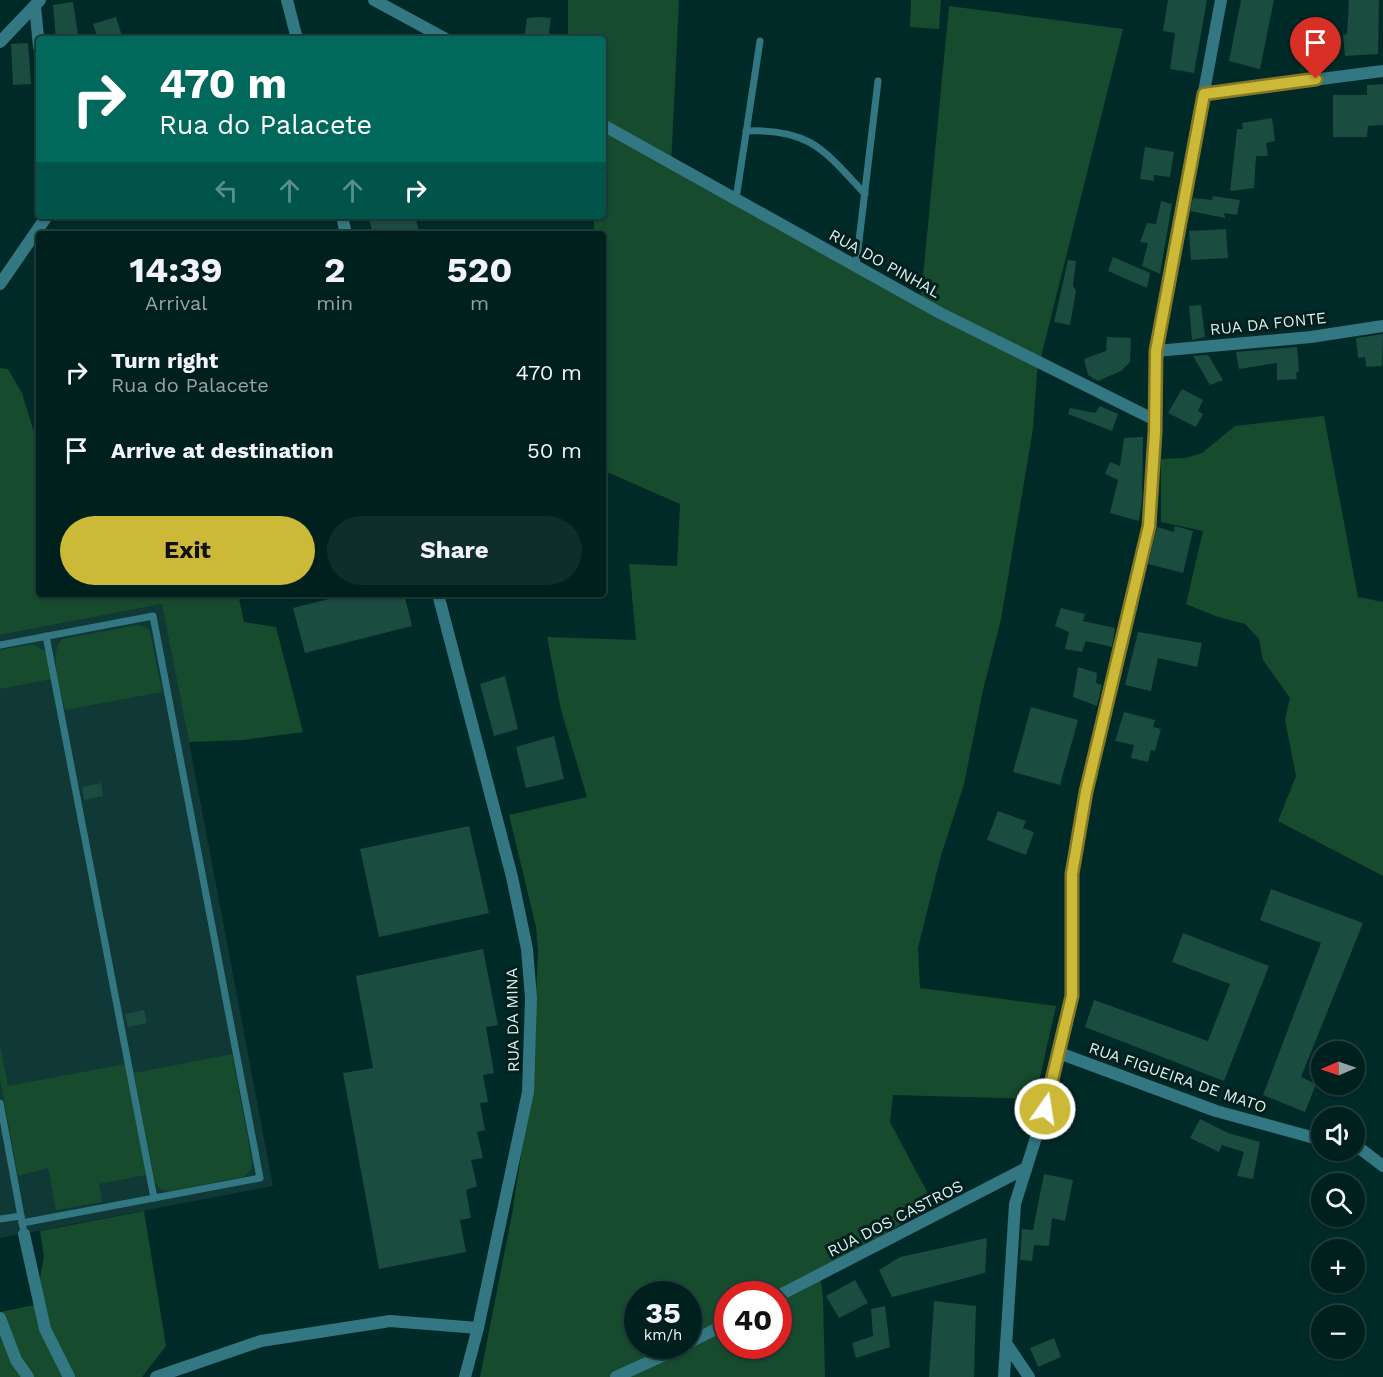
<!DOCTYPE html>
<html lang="en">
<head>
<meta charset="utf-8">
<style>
	body { margin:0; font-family:"Work Sans",sans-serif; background:#0e2d2b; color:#f1f3f6; height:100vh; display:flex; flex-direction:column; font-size:22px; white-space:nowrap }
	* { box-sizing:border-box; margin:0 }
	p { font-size:20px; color:#95a3a4 }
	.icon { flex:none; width:33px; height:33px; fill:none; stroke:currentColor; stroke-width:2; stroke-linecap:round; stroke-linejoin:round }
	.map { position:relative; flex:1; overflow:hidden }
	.drawer { position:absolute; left:36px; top:231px; width:570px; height:366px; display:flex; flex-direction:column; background:#00201e; border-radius:6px; box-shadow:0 2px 4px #0004,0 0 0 2px #223e3c }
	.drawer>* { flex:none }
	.banner { position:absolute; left:36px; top:36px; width:570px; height:183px; border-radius:6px; box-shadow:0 2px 4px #0004,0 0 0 2px #223e3c; background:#00695c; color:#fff; overflow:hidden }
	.needle { width:39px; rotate:268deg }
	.buttons { position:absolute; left:1311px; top:1041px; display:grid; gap:12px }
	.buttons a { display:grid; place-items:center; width:54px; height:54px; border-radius:50%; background:#00201e; box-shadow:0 2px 4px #0004,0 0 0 2px #223e3c; font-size:30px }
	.speed { position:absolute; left:624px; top:1281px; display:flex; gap:12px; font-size:30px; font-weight:700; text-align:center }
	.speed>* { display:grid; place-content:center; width:78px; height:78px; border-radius:50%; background:#00201e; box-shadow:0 2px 4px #0004,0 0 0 2px #223e3c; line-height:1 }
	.speed small { font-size:15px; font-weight:400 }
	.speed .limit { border:9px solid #d22; background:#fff; color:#111 }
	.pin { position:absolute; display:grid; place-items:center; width:51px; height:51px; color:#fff; margin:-62px -26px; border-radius:50% 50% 50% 0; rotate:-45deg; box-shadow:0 0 6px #0007 }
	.pin .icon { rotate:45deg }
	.me { position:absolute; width:66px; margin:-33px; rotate:13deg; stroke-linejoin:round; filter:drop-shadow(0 0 4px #0008) }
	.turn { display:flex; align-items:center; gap:21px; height:126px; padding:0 24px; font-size:27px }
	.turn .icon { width:78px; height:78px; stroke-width:2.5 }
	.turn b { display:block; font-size:42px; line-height:51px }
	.lanes { display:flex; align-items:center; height:57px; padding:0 24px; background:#0003; justify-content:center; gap:30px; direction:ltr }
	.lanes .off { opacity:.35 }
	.eta { display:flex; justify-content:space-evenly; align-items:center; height:102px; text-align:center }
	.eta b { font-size:36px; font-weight:700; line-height:42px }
	.cta { display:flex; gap:12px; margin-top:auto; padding:12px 24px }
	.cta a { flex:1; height:69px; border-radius:36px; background:#ccb938; color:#111; font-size:24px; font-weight:700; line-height:69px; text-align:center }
	.cta a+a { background:#0e2d2b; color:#f1f3f6 }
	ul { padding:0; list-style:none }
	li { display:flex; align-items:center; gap:18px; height:78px; padding:0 24px }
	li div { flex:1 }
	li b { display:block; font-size:22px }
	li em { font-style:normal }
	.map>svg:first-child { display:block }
</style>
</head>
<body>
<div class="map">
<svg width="1383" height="1377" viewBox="0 0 1383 1377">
	<rect width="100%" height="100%" fill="#002a28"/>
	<path fill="#0f3836" d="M163,604L273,1186L0,1238V635Z"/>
	<g fill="#174b2d" fill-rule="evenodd">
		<path d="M568,0H679L671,167L921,297L949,6L1123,29L1037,373L1033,429L1001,619L983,690L964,784L940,859L918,948L920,988L1056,1006L1035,1099L893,1095L890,1122L933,1203L848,1259L820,1273L823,1298L825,1377H480L512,1214L532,1085L538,952L536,927L509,815L587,797L561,710L547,637L636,640L629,564L677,566L680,504L607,472L603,409V234H594V216H603V39H568ZM638,1294H688V1346H638ZM728,1294H778V1346H728Z"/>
		<path d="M911,0H941L939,29L910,27Z"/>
		<path d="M0,368L8,369L22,393L39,448V594H238L244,622L276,627L303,732L243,740L189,742L162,604L0,635Z"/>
		<path d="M1324,416L1358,597L1383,602V876L1278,821L1296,776L1285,720L1290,698L1263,660L1259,639L1245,624L1218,617L1186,604L1203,531L1161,522V459L1185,458L1202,453L1235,426Z"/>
		<path d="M137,625L143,626L150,631L162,692L65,710C62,693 47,649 63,639Z"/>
		<path d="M33,644L46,652L51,679L0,689V650Z"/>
		<path d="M0,1045L8,1086L125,1064L146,1175L99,1184L102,1202L56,1210L48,1168L18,1176L0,1079Z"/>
		<path d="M232,1054L252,1161L251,1170L243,1177L170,1191L160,1189L155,1182L134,1073Z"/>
		<path d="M144,1211L166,1346L142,1377H0V1312L44,1303L40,1277L44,1257L40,1231Z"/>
	</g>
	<g fill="#1a4c3f">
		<path d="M1168,0H1207L1194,73L1170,69L1175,33L1163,31Z"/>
		<path d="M1241,0H1274L1260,69L1229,61Z"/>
		<path d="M1349,0H1379L1378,54L1345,56L1343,35L1347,34Z"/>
		<path d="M73,2L78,35L56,39L53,5Z"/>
		<path d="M116,17L123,39H98L93,24Z"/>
		<path d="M540,17L551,18L548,39H524L527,18Z"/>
		<path d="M28,43L31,84L13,85L11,44Z"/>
		<path d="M1383,84V125L1368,126L1367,137H1333V95H1367V85Z"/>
		<path d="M1272,118L1275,141L1266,143L1268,156H1256L1254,188L1230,191L1237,129H1243L1242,123Z"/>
		<path d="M1145,147L1174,152L1170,177L1154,175V181L1140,179Z"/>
		<path d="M1213,196L1240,200L1237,215L1224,213L1225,218L1190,211L1193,198L1212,200Z"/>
		<path d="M1161,201L1172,204L1160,274L1142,266L1148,243L1140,242L1147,223L1156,224Z"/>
		<path d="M368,216H392L393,219L403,216L405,220L415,217L420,234H373Z"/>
		<path d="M1226,229L1228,258L1191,260L1189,231Z"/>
		<path d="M1113,257L1150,273L1147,288L1108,271Z"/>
		<path d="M1068,260L1076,261L1073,286L1076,291L1070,325L1054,322Z"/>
		<path d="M1201,305L1205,337L1192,340L1189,306Z"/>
		<path d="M1383,334L1382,366L1366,367L1365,357L1358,358L1356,338Z"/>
		<path d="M1107,337L1131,338L1130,362L1121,371L1098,381L1088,375L1084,359L1106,351Z"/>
		<path d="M1297,347L1299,371L1296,373L1297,379L1277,380V363L1239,369L1236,352Z"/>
		<path d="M1208,355L1223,380L1210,385L1193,356Z"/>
		<path d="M1182,389L1203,400L1198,411L1203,414L1196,427L1168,413Z"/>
		<path d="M1100,406L1118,414L1112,431L1068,414L1070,408L1095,413Z"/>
		<path d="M1143,437L1142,500L1139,521L1110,513L1118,480L1105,474L1110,462L1120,466L1124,438Z"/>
		<path d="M1175,526L1193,531L1183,573L1148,564L1157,527L1174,532Z"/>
		<path d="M349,594H404L412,626L305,653L293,608Z"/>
		<path d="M1061,608L1085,614L1083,621L1115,628L1112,647L1086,641L1082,652L1065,649L1069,632L1055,626Z"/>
		<path d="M1138,632L1202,643L1197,667L1158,658L1151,691L1125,685Z"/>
		<path d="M1078,667L1097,673L1096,683L1102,685L1097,706L1073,697Z"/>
		<path d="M505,676L518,729L494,736L480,684Z"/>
		<path d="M1031,707L1078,720L1060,785L1013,772Z"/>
		<path d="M1124,712L1155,720L1153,727L1161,729L1155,751L1151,750L1148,762L1131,758L1134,745L1115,741Z"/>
		<path d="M554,736L564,779L526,788L516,747Z"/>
		<path d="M101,783L103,796L84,800L82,787Z"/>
		<path d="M998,811L1026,821L1023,828L1034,832L1026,855L987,840Z"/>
		<path d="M469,826L489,913L379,937L360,849Z"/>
		<path d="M1271,889L1363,923L1301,1077L1316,1084L1305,1112L1263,1095L1321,943L1260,920Z"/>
		<path d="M1183,933L1269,966L1224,1081L1085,1027L1094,1000L1208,1041L1230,984L1172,962Z"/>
		<path d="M483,949L498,1025L486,1027L494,1073L483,1075L488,1102L480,1103L485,1130L477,1132L483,1158L471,1160L477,1186L466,1190L471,1218L460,1220L466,1252L379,1269L343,1073L373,1068L356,976Z"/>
		<path d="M144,1010L147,1023L128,1027L125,1014Z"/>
		<path d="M1200,1119L1228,1133L1260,1142L1253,1179L1237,1176L1244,1152L1222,1145L1219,1152L1190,1138Z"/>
		<path d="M1044,1174L1073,1180L1065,1221L1052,1218L1049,1246L1034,1245L1032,1261L1020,1260L1022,1229L1033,1230Z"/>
		<path d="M987,1238L985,1273L892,1297L879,1270L900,1257Z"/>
		<path d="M855,1280L868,1303L839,1318L826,1296Z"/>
		<path d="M934,1301L976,1306L974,1377H929Z"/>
		<path d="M885,1306L890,1347L856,1358L852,1343L873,1336L871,1309Z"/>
		<path d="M1054,1338L1061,1357L1038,1367L1030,1348Z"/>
	</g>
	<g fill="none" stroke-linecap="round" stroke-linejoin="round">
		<g stroke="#327782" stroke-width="7">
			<path d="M746,131C810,128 825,151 865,194"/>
			<path d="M736,199L760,41"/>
			<path d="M856,266L878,81"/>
			<path d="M46,636L154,1198"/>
			<path d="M0,645L153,616L260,1178L22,1223"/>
			<path d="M0,1103L23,1227"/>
			<path d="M0,1219L21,1216"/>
		</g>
		<g stroke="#327782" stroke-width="12">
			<path d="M287,0L297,39"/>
			<path d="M374,0L446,39"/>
			<path d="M35,6L39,47"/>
			<path d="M0,42L40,0"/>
			<path d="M1205,94L1383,71"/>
			<path d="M603,125L940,313L1155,420"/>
			<path d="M342,216L346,234"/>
			<path d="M0,284L47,216"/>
			<path d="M1156,351L1311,337L1383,326"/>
			<path d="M438,594L512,877L527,949L531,998L528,1092L478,1328L465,1377"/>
			<path d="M1059,1053L1216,1111L1322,1140"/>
			<path d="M1354,1148L1362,1150L1383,1166"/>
			<path d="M24,1234L45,1329L69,1377"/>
			<path d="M778,1296L1026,1168"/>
			<path d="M0,1318L16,1360L28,1377"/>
			<path d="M688,1343L728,1323"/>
			<path d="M1006,1343L1029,1377"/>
			<path d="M156,1377L261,1341L390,1321L478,1328"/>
			<path d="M616,1377L684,1346"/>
		</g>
		<path stroke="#327782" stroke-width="12" d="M1004,1377L1015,1204L1045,1109L1072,996V874L1086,792L1149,526L1155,432L1156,351L1221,0"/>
	</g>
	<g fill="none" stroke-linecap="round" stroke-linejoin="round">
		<defs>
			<path id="route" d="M1045,1109L1072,996V874L1086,792L1149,526L1155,432L1156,351L1204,94L1316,79"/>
		</defs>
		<use href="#route" stroke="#857824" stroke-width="15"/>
		<use href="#route" stroke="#ccb938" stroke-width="10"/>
	</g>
	<g text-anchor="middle" stroke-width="6" stroke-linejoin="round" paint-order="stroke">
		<g font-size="16" fill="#dbf0ee" stroke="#011f1d">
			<text transform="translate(885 263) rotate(29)" y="6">RUA DO PINHAL</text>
			<text transform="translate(1268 323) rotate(-6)" y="6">RUA DA FONTE</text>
			<text transform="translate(512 1020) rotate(-91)" y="6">RUA DA MINA</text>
			<text transform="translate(1178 1077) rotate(19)" y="6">RUA FIGUEIRA DE MATO</text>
			<text transform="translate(895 1218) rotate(-27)" y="6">RUA DOS CASTROS</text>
		</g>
	</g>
</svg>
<div class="buttons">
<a><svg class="needle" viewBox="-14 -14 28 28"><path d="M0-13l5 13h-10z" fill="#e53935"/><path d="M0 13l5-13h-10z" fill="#95a3a4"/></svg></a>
<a><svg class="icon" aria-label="sound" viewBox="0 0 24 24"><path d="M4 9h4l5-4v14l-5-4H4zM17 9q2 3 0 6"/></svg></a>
<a><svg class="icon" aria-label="search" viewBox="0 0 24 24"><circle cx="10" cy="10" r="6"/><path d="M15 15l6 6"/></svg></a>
<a>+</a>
<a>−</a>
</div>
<div class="speed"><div>35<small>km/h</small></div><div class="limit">40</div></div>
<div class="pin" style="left:1316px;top:79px;background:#d93025"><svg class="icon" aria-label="arrive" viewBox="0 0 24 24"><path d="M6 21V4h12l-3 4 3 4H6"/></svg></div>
<svg class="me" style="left:1045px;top:1109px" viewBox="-20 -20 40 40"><circle r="17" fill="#ccb938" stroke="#fff" stroke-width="3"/><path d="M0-11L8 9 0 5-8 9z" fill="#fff"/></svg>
<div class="banner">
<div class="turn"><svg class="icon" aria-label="right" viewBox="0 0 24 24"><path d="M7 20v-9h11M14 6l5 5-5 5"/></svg><div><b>470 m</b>Rua do Palacete</div></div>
<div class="lanes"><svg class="icon off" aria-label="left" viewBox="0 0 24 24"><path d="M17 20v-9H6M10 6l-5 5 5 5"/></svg><svg class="icon off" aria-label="ahead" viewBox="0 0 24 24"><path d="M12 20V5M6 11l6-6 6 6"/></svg><svg class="icon off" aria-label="ahead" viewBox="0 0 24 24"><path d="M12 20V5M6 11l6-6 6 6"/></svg><svg class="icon" aria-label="right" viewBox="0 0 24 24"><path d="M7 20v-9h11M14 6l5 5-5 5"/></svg></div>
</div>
<section class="drawer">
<div class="eta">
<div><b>14:39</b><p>Arrival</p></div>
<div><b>2</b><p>min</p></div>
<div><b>520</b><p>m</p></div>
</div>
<ul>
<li><svg class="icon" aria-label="right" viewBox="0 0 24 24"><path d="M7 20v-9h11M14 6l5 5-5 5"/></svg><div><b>Turn right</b><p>Rua do Palacete</p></div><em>470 m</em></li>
<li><svg class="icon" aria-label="arrive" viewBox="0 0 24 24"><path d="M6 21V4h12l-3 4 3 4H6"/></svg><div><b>Arrive at destination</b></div><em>50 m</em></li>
</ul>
<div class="cta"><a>Exit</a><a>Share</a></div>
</section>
</div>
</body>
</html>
